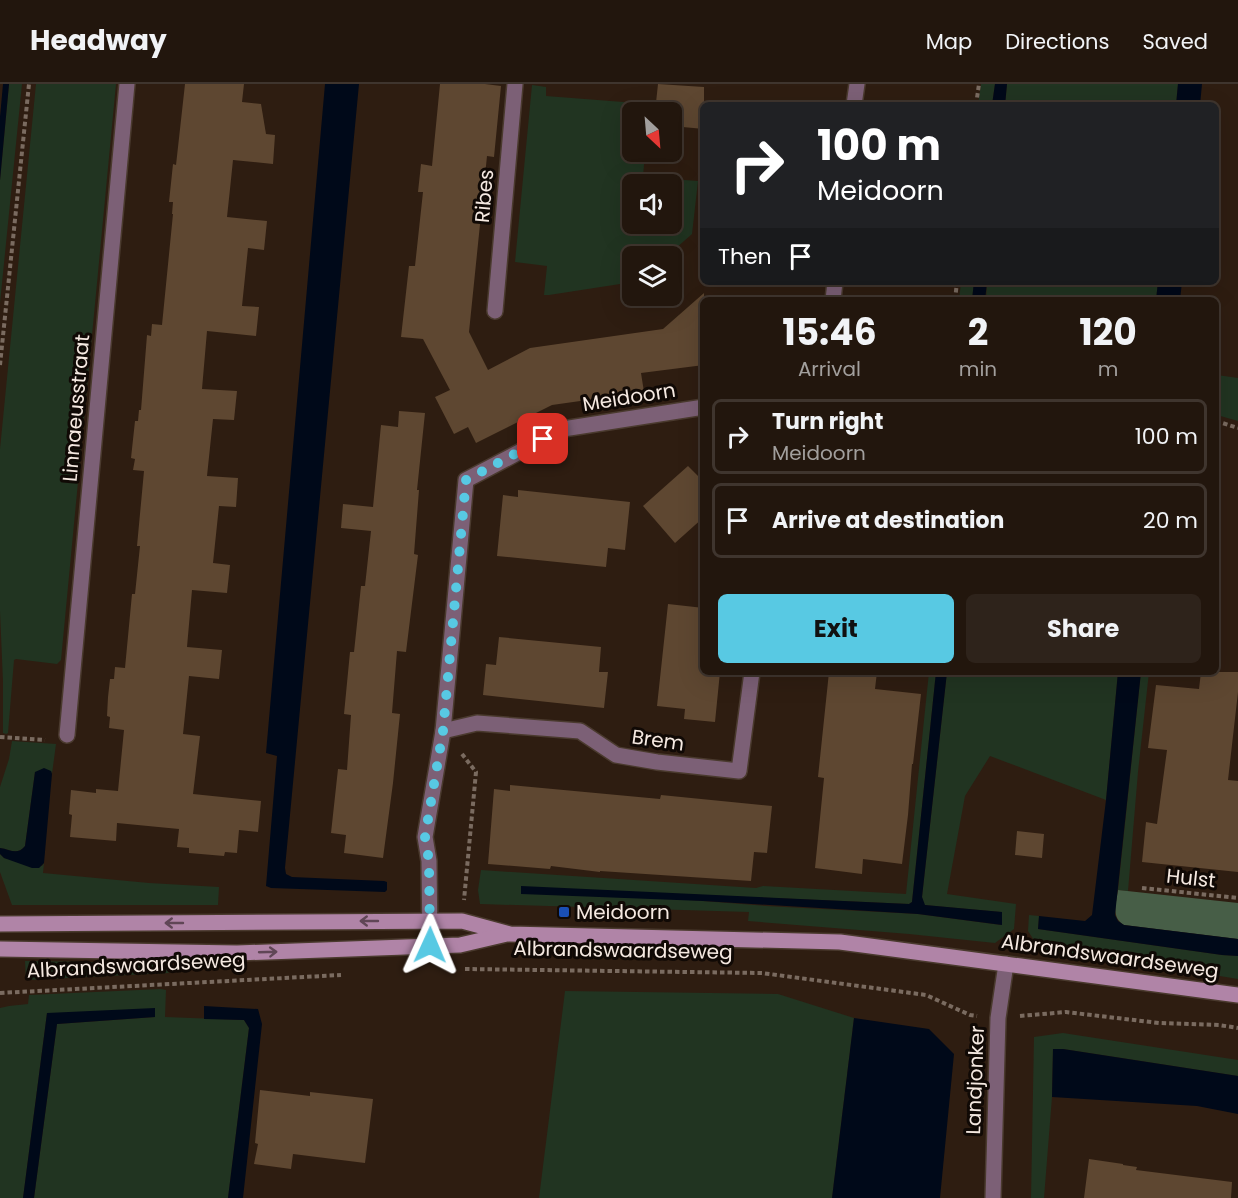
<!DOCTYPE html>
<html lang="en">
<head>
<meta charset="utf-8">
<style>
	body { margin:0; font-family:Poppins,sans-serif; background:#2e231b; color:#f1f3f6; height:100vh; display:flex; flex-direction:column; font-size:22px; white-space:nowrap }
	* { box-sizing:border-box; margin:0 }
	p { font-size:20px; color:#a29f9d }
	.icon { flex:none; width:33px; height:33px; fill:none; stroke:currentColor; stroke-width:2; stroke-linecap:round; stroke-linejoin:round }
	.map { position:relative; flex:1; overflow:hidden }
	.panel { position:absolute; left:700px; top:213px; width:519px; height:378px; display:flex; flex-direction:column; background:#22160d; border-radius:9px; box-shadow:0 6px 24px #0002,0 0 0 2px #3f352e }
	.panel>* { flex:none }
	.guide { position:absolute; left:700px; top:18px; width:519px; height:183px; border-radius:9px; box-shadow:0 6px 24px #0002,0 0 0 2px #3f352e; background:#202124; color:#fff; overflow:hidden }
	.needle { width:39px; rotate:154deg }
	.fabs { position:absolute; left:622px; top:18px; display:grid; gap:12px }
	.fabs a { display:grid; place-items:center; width:60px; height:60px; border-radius:9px; background:#22160d; box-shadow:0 6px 24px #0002,0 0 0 2px #3f352e; font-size:30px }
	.pin { position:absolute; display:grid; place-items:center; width:51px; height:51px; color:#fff; margin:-26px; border-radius:12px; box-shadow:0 3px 9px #0006 }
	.me { position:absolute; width:66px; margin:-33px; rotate:1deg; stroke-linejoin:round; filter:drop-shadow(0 0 4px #0008) }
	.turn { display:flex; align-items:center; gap:21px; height:126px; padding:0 18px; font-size:27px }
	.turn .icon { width:78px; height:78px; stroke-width:2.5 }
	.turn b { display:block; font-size:42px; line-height:51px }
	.then { display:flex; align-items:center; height:57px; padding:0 18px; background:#0003; gap:12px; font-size:22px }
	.eta { display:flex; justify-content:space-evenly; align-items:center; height:102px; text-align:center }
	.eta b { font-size:36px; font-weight:700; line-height:42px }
	.cta { display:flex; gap:12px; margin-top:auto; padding:12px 18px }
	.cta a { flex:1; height:69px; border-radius:9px; background:#58c9e3; color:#111; font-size:24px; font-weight:700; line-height:69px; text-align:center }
	.cta a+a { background:#2e231b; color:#f1f3f6 }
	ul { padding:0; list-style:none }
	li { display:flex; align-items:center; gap:18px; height:75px; margin:0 12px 9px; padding:0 6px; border:3px solid #3f352e; border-radius:9px }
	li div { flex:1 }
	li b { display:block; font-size:22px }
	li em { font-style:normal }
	header { display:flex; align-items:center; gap:36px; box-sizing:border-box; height:84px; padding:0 30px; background:#22160d; border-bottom:2px solid #3f352e }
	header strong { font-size:28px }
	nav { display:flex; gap:33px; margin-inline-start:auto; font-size:21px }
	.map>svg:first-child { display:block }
</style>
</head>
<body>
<header>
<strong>Headway</strong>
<nav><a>Map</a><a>Directions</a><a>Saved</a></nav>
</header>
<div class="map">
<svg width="1238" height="1114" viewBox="0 0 1238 1114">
	<rect width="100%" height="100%" fill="#2e1d11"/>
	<g fill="#213421" fill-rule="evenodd">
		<path d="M9,0H22L0,219V96Z"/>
		<path d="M36,0H116L61,576L57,580L16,575L14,576L8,649L6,650L3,649V598L0,527V365Z"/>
		<path d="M981,0H995L992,21H978Z"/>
		<path d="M1007,0H1178L1176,21H1005Z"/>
		<path d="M532,1L546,3V12L649,20L648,28H633V68H645L643,93L698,97L692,150L667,172H633V198L549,211H544L547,182L515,178ZM633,100H672V140H633Z"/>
		<path d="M961,198H974L972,216H959Z"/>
		<path d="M987,198H1158L1156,216H986Z"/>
		<path d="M1217,291L1238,294V337L1217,331Z"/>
		<path d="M929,588H936L912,818L909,820L521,803L766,822L918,830L1001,841V828L924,821L922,813L947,588H1118L1106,716L990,672L965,712L947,810L1016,820L1014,845L995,859L909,850L748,837L749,828L480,820L478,806L481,786L756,804L763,802L906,810Z"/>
		<path d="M1141,588H1149L1138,688L1128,807L1118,806Z"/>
		<path d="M12,657L56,660L52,690L51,687L35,688L25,762C17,772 10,765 0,764V703L9,675Z"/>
		<path d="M0,770L4,774L42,782L44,779L43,789L149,799L219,803L218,821H12L0,788Z"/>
		<path d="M1029,831L1039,832L1038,845L1222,871L1238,872V895L1171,884L1041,867L1028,847Z"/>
		<path d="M25,877L161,879L169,889L26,896Z"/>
		<path d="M161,905L166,906L165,933L244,936L249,944L228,1114H34L57,940L155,933L47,929L23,1114H0V924L9,922L28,920L29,911Z"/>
		<path d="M565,907L778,910L854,934L832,1114H539Z"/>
		<path d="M1063,949L1238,976V992L1063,965H1053L1052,1013L1044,1114H1031L1034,953Z"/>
	</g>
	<path fill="#475e47" d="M1118,806L1238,819V855L1124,841C1111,833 1116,820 1118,806Z"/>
	<g fill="#000919">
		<path d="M3,0H9L0,96V33Z"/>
		<path d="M325,0H359L285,784L286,790L292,793L384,797L387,798V806L385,808L271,804L266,802L277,672L266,669Z"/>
		<path d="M995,0H1007L1005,21H992Z"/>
		<path d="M1178,0H1202L1200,21H1176Z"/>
		<path d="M974,198H987L985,216H972Z"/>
		<path d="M1158,198H1182L1180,216H1156Z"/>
		<path d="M936,588H947L922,813L925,821L1002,828V841L918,830L703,817L521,810V802L909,820L912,818Z"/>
		<path d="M1118,588H1141L1115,831L1118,837L1124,841L1238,855V872L1222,871L1038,845L1039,832L1085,837L1092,831L1106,716Z"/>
		<path d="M44,684L51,687L52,690L44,779L39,784H32L4,774L0,770V764C10,765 17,772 25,762L35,688Z"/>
		<path d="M204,922L258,925L262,940L243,1114H228L249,944L244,936L204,935Z"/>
		<path d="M155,924V933L57,940L34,1114H23L47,929Z"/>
		<path d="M854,934L929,945L954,970L940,1114H832Z"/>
		<path d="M1053,965H1063L1238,992V1030L1197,1022L1052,1013Z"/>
	</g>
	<g fill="#5e4731">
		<path d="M185,0H244L242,18L261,20L266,50L275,51L273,80L233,76L230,105L227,133L267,137L264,166L248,164L242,222L259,223L256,252L207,247L202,305L237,307L234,336L213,335L207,392L238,394L236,423L219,422L213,479L230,481L227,509L192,506L187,563L222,566L219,595L189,592L183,650L200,652L193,710L261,717L258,748L239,746L237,769L225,768L224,772L189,769V764L177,763L179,745L117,739L116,757L70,753L72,731L69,730L71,706L96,709V705L118,707L124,646L109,644L110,633L107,632L108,613L110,595H114L115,583L125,584L132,510H135L140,462H137L144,387L133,386L135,375L131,374L135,337H138L139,326H141L147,251L151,252L152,240L162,241L173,130H172L173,118H169L173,80L176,81Z"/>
		<path d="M440,0H485L501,2L494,73L487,72L469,248L488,286L530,264L663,245L704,209V281L641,289L644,308L552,321L476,359L468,343L454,350L435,313L450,306L423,255L401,253L409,182H415L423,108H418L421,80L432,82Z"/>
		<path d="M658,0L704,3V45L672,42V28H655Z"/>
		<path d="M399,327L425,329L417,406H419L414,470L418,471L406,568L397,567L392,629L400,630L393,699L383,774L344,769L346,751L331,749L338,685L347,686L351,631L344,630L350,568H354L361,502H365L371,447L341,444L343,420L373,423L381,341L398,343Z"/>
		<path d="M688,382L704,398V433L675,459L643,422Z"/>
		<path d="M518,406L630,418L625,466L608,464L606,483L497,472L503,411L518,413Z"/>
		<path d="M668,520L704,524V588H720L715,638L684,635L685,625L657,622Z"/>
		<path d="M499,553L601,563L599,588H608L604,624L483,611L486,580L496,581Z"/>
		<path d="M829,588H877L875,605L921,610L913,680H912L908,731L902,780L863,775L862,790L815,784L824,694L818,693Z"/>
		<path d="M1201,588H1238V608L1228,696L1238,697V788L1142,778L1146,738L1157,740L1167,666L1148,664L1156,601L1199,605Z"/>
		<path d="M510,701L660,715L661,711L772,722L767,769L754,768L751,797L600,787V788L551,782L550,785L488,780L494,705L510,707Z"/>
		<path d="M1017,747L1044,750L1042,774L1015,771Z"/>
		<path d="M260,1006L310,1012V1008L373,1015L365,1079L293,1070L291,1085L254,1080L258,1060L255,1059Z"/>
		<path d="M1089,1075L1123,1080V1081L1137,1083L1136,1086L1232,1098L1231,1114H1084Z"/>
	</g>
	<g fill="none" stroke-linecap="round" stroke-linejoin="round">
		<defs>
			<g id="street">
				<path d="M854,21L857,0"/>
				<path d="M833,216L835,198"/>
				<path d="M495,227L515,0"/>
				<path d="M443,647L477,639L580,647L616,671L657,678L739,687L752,588"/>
				<path d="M67,651L127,0"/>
				<path d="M430,861L429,777L425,753L443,647L466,396L563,345L704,323"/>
				<path d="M993,1114L998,934L1006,880"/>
			</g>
			<g id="secondary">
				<path d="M0,840L462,837L510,850L840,858L1238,911"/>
				<path d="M0,865L237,869L460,861L507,850"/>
			</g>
		</defs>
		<use href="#street" stroke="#4a3a2e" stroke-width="18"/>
		<use href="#secondary" stroke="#4a3a2e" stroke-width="18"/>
		<g stroke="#7a6b60" stroke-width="4" stroke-dasharray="4.5 3" stroke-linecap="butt">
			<path d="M976,21L979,0"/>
			<path d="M955,216L957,198"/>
			<path d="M0,281L29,0"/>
			<path d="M1216,337L1238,344"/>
			<path d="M0,653L45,656"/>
			<path d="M462,670L476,688L464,816"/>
			<path d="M1142,804L1238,814"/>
			<path d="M465,885L762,889L926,911L970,931L977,932"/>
			<path d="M0,909L341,891"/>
			<path d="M1020,932L1066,928L1159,939L1219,941L1238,944"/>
		</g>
		<use href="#street" stroke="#7c6076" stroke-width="15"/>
		<use href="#secondary" stroke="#b084a7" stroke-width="15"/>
	</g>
	<defs><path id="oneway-shaft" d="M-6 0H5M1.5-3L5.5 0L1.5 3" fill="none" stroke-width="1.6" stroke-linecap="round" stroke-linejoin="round" transform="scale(1.5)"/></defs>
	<g stroke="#604656">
		<use href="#oneway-shaft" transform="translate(369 837) rotate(180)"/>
		<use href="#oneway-shaft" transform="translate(174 839) rotate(180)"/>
		<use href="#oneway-shaft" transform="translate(268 868) rotate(-2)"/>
	</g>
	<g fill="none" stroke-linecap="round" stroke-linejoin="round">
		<path stroke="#58c9e3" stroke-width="10" stroke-dasharray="0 18" d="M430,861L429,777L425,753L443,647L466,396L543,355"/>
	</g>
	<rect fill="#1a4fb4" stroke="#100905" stroke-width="2" x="558" y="822" width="12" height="12" rx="3"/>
	<g text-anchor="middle" stroke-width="6" stroke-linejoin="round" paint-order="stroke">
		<g font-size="20" fill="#f5e9e1" stroke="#100905">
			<text transform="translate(484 112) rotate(-85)" y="7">Ribes</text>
			<text transform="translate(629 313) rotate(-9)" y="7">Meidoorn</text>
			<text transform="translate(76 324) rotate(-85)" y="7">Linnaeusstraat</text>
			<text transform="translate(658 656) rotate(8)" y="7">Brem</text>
			<text transform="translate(1191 794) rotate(6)" y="7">Hulst</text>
			<text transform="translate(623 866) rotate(1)" y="7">Albrandswaardseweg</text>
			<text transform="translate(1110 872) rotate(8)" y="7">Albrandswaardseweg</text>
			<text transform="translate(136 881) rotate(-3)" y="7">Albrandswaardseweg</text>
			<text transform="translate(975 996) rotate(-88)" y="7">Landjonker</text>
		</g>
		<g font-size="20" fill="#f5e9e1" stroke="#100905" text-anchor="start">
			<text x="576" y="835">Meidoorn</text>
		</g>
	</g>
</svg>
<div class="fabs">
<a><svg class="needle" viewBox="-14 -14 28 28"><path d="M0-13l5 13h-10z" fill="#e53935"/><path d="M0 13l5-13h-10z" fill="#a29f9d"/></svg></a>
<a><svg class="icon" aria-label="sound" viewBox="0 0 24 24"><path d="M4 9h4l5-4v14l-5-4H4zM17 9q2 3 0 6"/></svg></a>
<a><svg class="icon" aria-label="layers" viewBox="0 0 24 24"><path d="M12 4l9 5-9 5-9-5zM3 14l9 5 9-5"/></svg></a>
</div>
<div class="pin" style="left:543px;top:355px;background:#d93025"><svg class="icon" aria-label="arrive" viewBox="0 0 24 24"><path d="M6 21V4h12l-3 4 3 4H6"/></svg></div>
<svg class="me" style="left:430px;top:861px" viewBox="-20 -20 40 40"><path d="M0-17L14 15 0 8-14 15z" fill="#58c9e3" stroke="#fff" stroke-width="4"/></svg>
<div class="guide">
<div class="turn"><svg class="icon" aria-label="right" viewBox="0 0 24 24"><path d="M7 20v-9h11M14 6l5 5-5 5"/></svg><div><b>100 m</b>Meidoorn</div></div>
<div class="then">Then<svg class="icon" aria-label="arrive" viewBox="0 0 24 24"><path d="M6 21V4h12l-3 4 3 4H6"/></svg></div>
</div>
<section class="panel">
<div class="eta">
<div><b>15:46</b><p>Arrival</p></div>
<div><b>2</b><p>min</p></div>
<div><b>120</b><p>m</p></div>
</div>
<ul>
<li><svg class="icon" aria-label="right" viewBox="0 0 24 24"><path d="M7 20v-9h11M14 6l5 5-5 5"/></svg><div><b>Turn right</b><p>Meidoorn</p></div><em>100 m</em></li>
<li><svg class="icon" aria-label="arrive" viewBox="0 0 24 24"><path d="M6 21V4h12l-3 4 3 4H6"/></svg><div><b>Arrive at destination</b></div><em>20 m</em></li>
</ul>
<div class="cta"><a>Exit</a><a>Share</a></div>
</section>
</div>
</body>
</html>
